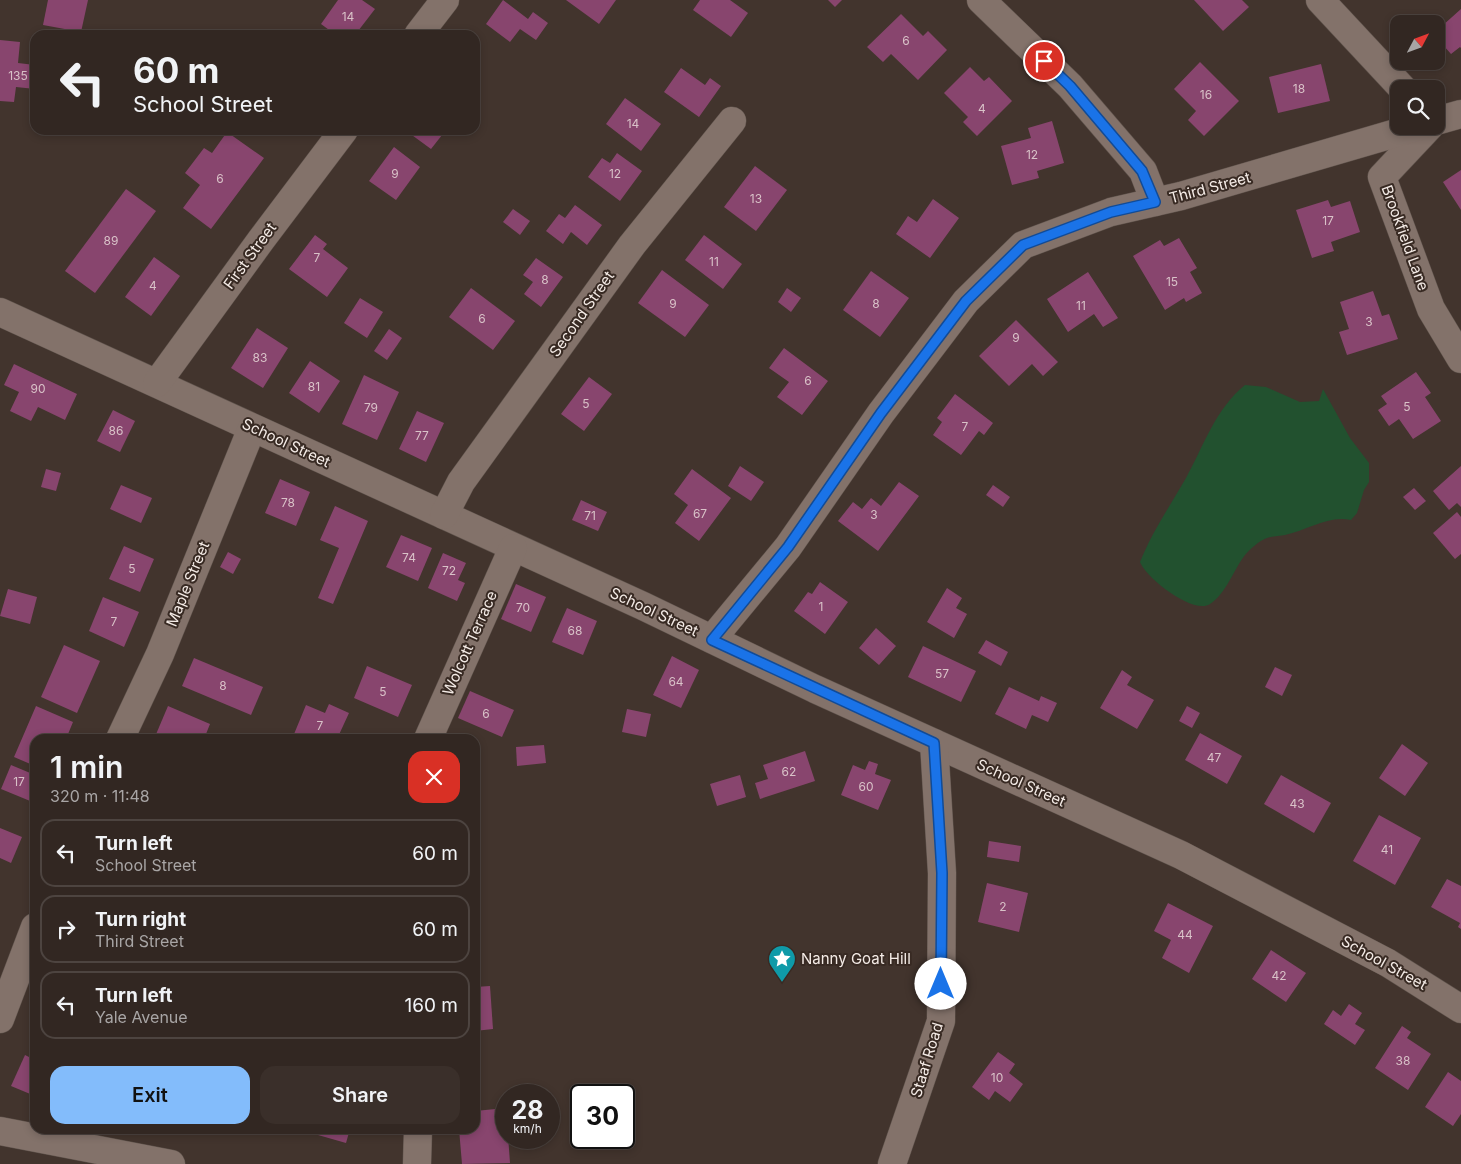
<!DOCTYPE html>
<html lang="en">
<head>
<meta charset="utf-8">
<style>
	body { margin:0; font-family:Inter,sans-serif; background:#3a2f2a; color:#f1f3f6; height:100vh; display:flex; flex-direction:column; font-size:19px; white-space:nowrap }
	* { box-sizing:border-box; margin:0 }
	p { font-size:16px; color:#a8a5a5 }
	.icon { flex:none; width:28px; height:28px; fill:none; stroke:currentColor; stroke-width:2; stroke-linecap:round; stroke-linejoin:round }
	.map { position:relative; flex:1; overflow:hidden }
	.side { position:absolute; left:30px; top:734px; width:450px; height:400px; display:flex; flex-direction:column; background:#322722; border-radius:15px; box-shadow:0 2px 8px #0003,0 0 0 1px #4d4440 }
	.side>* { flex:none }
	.guide { position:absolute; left:30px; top:30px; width:450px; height:105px; border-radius:15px; box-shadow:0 2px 8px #0003,0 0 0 1px #4d4440; background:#322722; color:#f1f3f6; overflow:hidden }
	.needle { width:32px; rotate:49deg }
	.buttons { position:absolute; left:1390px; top:15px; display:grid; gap:10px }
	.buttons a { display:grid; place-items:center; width:55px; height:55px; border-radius:10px; background:#322722; box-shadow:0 2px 8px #0003,0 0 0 1px #4d4440; font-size:25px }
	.speed { position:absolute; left:495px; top:1084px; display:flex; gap:10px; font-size:25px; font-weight:700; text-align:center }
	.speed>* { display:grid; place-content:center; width:65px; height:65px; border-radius:50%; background:#322722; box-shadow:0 2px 8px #0003,0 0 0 1px #4d4440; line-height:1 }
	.speed small { font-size:12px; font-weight:400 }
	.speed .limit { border:2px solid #111; border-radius:8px; background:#fff; color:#111 }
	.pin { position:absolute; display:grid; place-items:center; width:42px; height:42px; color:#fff; margin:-21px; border:2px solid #fff; border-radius:50%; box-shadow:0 1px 5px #0007 }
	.me { position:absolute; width:55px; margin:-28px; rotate:0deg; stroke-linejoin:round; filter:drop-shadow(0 0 4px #0008) }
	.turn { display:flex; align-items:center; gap:18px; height:105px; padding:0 20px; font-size:22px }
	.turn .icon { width:65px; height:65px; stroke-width:2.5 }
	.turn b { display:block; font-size:35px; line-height:42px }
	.round { display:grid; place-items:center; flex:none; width:52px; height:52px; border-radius:15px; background:#3a2f2a }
	.overview { display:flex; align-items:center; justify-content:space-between; height:85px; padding:0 20px }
	h1 { font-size:30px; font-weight:600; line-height:38px }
	.action { display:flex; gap:10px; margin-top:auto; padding:10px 20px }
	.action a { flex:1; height:58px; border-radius:15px; background:#83bcfb; color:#111; font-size:20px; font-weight:600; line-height:58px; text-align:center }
	.action a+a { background:#3a2f2a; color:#f1f3f6 }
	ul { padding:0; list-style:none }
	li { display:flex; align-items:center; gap:15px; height:68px; margin:0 10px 8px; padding:0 10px; border:2px solid #4d4440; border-radius:15px }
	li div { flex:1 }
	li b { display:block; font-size:19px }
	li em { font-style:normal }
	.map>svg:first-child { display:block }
</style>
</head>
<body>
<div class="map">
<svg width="1461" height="1164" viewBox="0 0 1461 1164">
	<rect width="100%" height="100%" fill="#42342d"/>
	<path fill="#22512f" d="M1245,385L1266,387L1300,402L1319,401L1323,389L1350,438L1369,463V482L1364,490L1357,513L1351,520C1328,515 1308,530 1285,535C1280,536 1272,536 1267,538C1259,541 1250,549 1245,555C1234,569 1226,594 1210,604C1193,615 1146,578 1140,562C1152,532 1170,506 1186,478C1203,447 1216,408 1245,385Z"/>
	<g fill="#88456e">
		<path d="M48,0H88L81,32L43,25Z"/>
		<path d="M338,0H362L375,9L355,35H336L321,24Z"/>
		<path d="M503,0L528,19L533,12L548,23L536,40L520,29L510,42L486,24Z"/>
		<path d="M566,0H616L599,24Z"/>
		<path d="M700,0H730L748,13L731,37L693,10Z"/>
		<path d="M828,0H842L835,7Z"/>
		<path d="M1194,0H1242L1249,7L1223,31Z"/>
		<path d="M1461,9V48L1460,47L1451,54L1436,37V34L1443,28L1442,26Z"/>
		<path d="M901,14L923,36L928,31L947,50L918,80L891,54L883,62L867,47Z"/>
		<path d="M0,40L20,42L18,63L35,65V89L16,87L14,102L0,101Z"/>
		<path d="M1200,62L1239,101L1204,136L1188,120L1196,111L1174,89Z"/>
		<path d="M1321,64L1330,101L1278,113L1269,77Z"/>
		<path d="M970,67L984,81L989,77L1012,101L977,136L963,122L968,117L944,93Z"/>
		<path d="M681,68L705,85L710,78L721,86L699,117L664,92Z"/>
		<path d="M625,98L661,124L641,151L606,124Z"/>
		<path d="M1052,121L1064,163L1037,171L1039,178L1012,185L1001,146L1031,138L1028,128Z"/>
		<path d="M405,130H446L431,149Z"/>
		<path d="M227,132L264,158L211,229L183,208L200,185L185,173L204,148L212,153Z"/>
		<path d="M394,147L420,167L396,200L369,181Z"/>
		<path d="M617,153L642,171L620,201L588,177L602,158L610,163Z"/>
		<path d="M755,166L787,190L756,231L724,207Z"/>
		<path d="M1461,170V210L1443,182Z"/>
		<path d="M126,189L156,211L95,293L65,271Z"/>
		<path d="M933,199L959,218L930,258L896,234L908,216L917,222Z"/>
		<path d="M1328,200L1331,207L1350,201L1360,232L1331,242L1334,251L1312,258L1296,210Z"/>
		<path d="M575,205L602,225L587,245L571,232L563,244L546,231L559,214L565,218Z"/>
		<path d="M513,209L530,221L520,235L503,222Z"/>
		<path d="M315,235L327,244L323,249L348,268L327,297L289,269Z"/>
		<path d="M704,235L742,264L723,289L685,260Z"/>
		<path d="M1179,238L1197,268L1190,272L1202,293L1186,302L1184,298L1165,310L1133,256L1160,240L1164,246Z"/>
		<path d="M154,257L180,276L151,316L125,297Z"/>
		<path d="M536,258L563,277L541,307L524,294L533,282L523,275Z"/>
		<path d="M662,270L709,305L685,337L638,303Z"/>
		<path d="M871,271L909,298L880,337L843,310Z"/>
		<path d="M1088,272L1118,318L1103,327L1094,314L1068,332L1047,299Z"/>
		<path d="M471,288L515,321L493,350L449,317Z"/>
		<path d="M787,288L801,298L791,312L778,302Z"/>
		<path d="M1373,291L1382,316L1389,314L1398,339L1347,355L1339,332L1349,329L1340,302Z"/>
		<path d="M360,298L383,312L367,338L344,323Z"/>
		<path d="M1016,320L1058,362L1043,376L1032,364L1009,386L979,356Z"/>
		<path d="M257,328L288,348L263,388L231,368Z"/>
		<path d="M389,329L402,338L387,360L374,351Z"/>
		<path d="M784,348L828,381L802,415L777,397L789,382L769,368Z"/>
		<path d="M310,361L340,381L319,413L289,393Z"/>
		<path d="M14,364L77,394L65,420L38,407L31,421L10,411L19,392L4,385Z"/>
		<path d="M1416,372L1431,393L1425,397L1441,421L1413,439L1399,419L1389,426L1378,410L1387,404L1381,396Z"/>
		<path d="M364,375L399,392L377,440L342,424Z"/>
		<path d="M589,377L612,394L584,431L561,414Z"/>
		<path d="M955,394L993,423L984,435L979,431L961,455L933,435L942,422L937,418Z"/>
		<path d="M113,410L135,421L120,452L97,441Z"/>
		<path d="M417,411L444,423L426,462L399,449Z"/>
		<path d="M740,466L764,482L751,501L728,486Z"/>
		<path d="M1461,466V507L1457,503L1449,510L1433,491Z"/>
		<path d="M46,469L61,473L56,491L41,487Z"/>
		<path d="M692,469L731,498L699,541L675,523L688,505L674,494Z"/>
		<path d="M280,479L310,492L296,526L265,513Z"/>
		<path d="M899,482L919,496L878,551L838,521L853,502L862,509L871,498L881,506Z"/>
		<path d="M121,485L152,498L141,523L110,509Z"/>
		<path d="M993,485L1010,497L1003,507L986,495Z"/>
		<path d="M1414,488L1426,501L1415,510L1403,497Z"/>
		<path d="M581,500L607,512L598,531L572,520Z"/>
		<path d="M335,506L368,521L333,604L318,598L339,548L320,540Z"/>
		<path d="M1457,512L1461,517V554L1455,559L1433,533Z"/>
		<path d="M401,535L432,548L418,581L386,567Z"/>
		<path d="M124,546L154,559L140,592L109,579Z"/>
		<path d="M228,552L241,559L233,574L220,567Z"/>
		<path d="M443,553L466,563L458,580L465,583L457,601L428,588Z"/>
		<path d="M820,582L848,602L825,634L794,611L808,592L812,594Z"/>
		<path d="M516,584L546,597L531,632L501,619Z"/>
		<path d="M947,588L962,598L956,608L967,614L954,638L927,622Z"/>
		<path d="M8,589L37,597L30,624L0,616Z"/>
		<path d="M103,597L139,612L124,647L89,631Z"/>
		<path d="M567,608L597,621L583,655L552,642Z"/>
		<path d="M876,628L896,646L879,665L859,648Z"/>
		<path d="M986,640L1008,652L1001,666L978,653Z"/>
		<path d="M64,645L100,661L77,713L41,697Z"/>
		<path d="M923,646L976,671L961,702L908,677Z"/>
		<path d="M672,656L699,670L681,708L653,695Z"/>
		<path d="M194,658L263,687L251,715L182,686Z"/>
		<path d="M367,666L412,685L398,717L354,698Z"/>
		<path d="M1275,667L1292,675L1282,696L1265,687Z"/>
		<path d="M1122,670L1132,677L1127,685L1154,700L1137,729L1100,708Z"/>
		<path d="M1009,687L1039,701L1041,696L1057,703L1048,722L1032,715L1026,729L995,714Z"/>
		<path d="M470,691L514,710L502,737L458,718Z"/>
		<path d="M329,704L349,713L337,739H292L306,705L325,713Z"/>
		<path d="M36,706L73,722L66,739H35V766L14,757Z"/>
		<path d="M168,706L210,724L204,739H154Z"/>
		<path d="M1187,706L1200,713L1192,728L1179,721Z"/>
		<path d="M627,709L651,714L646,737L622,732Z"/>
		<path d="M1200,733L1242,756L1227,784L1185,760Z"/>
		<path d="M1402,744L1428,763L1405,796L1379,778Z"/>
		<path d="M544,745L546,763L517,766L516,747Z"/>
		<path d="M805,751L815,781L760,799L755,783L768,779L763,765Z"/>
		<path d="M869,761L878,764L875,774L891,780L878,810L841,795L853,765L865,770Z"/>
		<path d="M11,765L35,775V803L1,789Z"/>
		<path d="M740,775L746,797L717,806L710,784Z"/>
		<path d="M1281,775L1331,803L1314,833L1264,804Z"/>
		<path d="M1379,815L1421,838L1395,885L1353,861Z"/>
		<path d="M0,828L22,837L11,863L0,858Z"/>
		<path d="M989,841L1021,846L1019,862L987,857Z"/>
		<path d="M1447,879L1461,886V929L1458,927L1460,923L1431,907Z"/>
		<path d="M987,883L1028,893L1019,932L978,922Z"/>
		<path d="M1168,903L1213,926L1189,973L1162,958L1171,940L1154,931Z"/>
		<path d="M1271,950L1306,973L1286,1002L1252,979Z"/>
		<path d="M490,986L493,1029L475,1031V987Z"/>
		<path d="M1349,1004L1362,1013L1355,1024L1365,1030L1355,1045L1324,1024L1333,1010L1341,1016Z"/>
		<path d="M1402,1026L1411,1032L1407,1038L1431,1054L1408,1090L1375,1068Z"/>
		<path d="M998,1052L1015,1064L1009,1073L1023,1084L1010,1102L995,1091L989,1100L972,1087Z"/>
		<path d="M25,1055L35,1060V1096L11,1086Z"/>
		<path d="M1448,1072L1461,1081V1114L1453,1126L1425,1107Z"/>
		<path d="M506,1108L510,1163L462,1164L459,1129H475V1111Z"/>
		<path d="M312,1129H350L346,1143L311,1133Z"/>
	</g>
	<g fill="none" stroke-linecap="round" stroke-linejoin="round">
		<defs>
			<g id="minor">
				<path d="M981,0L1070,86L1143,171L1155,202"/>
				<path d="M1320,0L1403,89"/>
				<path d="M418,35L445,0"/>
				<path d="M1436,121L1461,114"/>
				<path d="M1430,126L1382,177L1431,309L1461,359"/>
				<path d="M0,312L643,606L815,689L1181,855L1388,963L1461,1009"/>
				<path d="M157,383L261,240L344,130"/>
				<path d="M444,515L461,482L632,245L732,121"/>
				<path d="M712,639L788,547L881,413L966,301L1023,245L1111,212L1181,196L1420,126"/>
				<path d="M120,739L160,654L252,428"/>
				<path d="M428,739L513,548"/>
				<path d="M0,1019L35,927"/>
				<path d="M0,1131L171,1164"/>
				<path d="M417,1164L418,1129"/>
				<path d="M892,1164L941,1021L942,873L934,743"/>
			</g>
		</defs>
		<use href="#minor" stroke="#5e524b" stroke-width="29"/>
		<use href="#minor" stroke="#83726a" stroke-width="28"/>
	</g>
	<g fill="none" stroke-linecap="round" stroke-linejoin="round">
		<defs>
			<path id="route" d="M941,984L942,873L934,743L712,640L788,547L881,413L966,301L1023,245L1111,212L1155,202L1142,171L1070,86L1044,61"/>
		</defs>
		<use href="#route" stroke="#114b97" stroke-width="12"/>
		<use href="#route" stroke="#1a73e8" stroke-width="9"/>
	</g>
	<defs>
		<symbol id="sight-pin" viewBox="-11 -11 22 30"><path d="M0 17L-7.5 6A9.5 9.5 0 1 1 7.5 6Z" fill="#0f9aa8" stroke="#382a23"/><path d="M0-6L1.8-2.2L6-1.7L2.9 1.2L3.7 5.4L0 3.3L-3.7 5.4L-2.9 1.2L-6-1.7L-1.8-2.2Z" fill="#fff"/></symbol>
	</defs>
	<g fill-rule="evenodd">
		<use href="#sight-pin" x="766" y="943" width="32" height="43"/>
	</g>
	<g text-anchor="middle" stroke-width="4" stroke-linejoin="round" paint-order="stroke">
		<g font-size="12" fill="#d9c2c8">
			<text x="348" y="21">14</text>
			<text x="906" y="45">6</text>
			<text x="18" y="80">135</text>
			<text x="1299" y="93">18</text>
			<text x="1206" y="99">16</text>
			<text x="982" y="113">4</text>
			<text x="633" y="128">14</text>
			<text x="1032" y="159">12</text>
			<text x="395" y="178">9</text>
			<text x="615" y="178">12</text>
			<text x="220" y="183">6</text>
			<text x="756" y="203">13</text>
			<text x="1328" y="225">17</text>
			<text x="111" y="245">89</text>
			<text x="317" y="262">7</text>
			<text x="714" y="266">11</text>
			<text x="545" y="284">8</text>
			<text x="1172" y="286">15</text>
			<text x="153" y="290">4</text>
			<text x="673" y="308">9</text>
			<text x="876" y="308">8</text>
			<text x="1081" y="310">11</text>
			<text x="482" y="323">6</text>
			<text x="1369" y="326">3</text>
			<text x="1016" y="342">9</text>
			<text x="260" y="362">83</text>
			<text x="808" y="385">6</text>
			<text x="314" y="391">81</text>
			<text x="38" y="393">90</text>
			<text x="586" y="408">5</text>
			<text x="1407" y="411">5</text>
			<text x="371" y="412">79</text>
			<text x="965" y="431">7</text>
			<text x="116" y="435">86</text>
			<text x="422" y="440">77</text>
			<text x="288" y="507">78</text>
			<text x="700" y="518">67</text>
			<text x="874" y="519">3</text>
			<text x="590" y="520">71</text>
			<text x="409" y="562">74</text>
			<text x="132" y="573">5</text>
			<text x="449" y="575">72</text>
			<text x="821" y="611">1</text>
			<text x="523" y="612">70</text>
			<text x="114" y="626">7</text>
			<text x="575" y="635">68</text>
			<text x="942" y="678">57</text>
			<text x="676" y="686">64</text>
			<text x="223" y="690">8</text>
			<text x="383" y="696">5</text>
			<text x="486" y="718">6</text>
			<text x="320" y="730">7</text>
			<text x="1214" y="762">47</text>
			<text x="789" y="776">62</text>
			<text x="19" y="786">17</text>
			<text x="866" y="791">60</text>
			<text x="1297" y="808">43</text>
			<text x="1387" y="854">41</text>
			<text x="1003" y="911">2</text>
			<text x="1185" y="939">44</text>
			<text x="1279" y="980">42</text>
			<text x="1403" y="1065">38</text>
			<text x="997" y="1082">10</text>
		</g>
		<g font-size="15" fill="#f4ebe6" stroke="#382a23">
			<text transform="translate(1210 188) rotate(-15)" y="5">Third Street</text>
			<text transform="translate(1405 238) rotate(70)" y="5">Brookfield Lane</text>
			<text transform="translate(250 256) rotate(-54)" y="5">First Street</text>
			<text transform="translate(582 314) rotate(-55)" y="5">Second Street</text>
			<text transform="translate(286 443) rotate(25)" y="5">School Street</text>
			<text transform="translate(188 584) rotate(-68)" y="5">Maple Street</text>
			<text transform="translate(654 612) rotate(25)" y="5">School Street</text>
			<text transform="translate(470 643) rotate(-66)" y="5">Wolcott Terrace</text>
			<text transform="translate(1021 783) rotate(24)" y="5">School Street</text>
			<text transform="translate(1384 963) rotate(29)" y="5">School Street</text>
			<text transform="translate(927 1060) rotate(-73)" y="5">Staaf Road</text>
		</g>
		<g font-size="15" fill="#f4ebe6" stroke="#382a23" text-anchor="start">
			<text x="801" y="964">Nanny Goat Hill</text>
		</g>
	</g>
</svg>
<div class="buttons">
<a><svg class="needle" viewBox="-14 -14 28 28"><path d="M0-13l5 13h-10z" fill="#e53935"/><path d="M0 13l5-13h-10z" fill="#a8a5a5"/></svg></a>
<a><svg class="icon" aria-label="search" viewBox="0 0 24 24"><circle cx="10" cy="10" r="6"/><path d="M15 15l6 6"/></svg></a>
</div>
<div class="speed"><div>28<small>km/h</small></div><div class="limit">30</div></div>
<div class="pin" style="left:1044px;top:61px;background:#d93025"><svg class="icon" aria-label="arrive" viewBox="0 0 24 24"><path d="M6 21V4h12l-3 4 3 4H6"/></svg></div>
<svg class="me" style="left:941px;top:984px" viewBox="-20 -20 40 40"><circle r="19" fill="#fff"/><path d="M0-13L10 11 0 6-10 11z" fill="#1a73e8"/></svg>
<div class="guide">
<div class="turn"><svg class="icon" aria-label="left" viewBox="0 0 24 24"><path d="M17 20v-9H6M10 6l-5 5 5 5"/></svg><div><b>60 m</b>School Street</div></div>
</div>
<section class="side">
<div class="overview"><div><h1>1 min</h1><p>320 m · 11:48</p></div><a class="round" style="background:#d93025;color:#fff"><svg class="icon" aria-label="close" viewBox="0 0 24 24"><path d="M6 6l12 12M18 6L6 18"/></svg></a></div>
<ul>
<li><svg class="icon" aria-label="left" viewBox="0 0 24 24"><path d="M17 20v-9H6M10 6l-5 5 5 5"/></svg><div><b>Turn left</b><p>School Street</p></div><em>60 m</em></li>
<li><svg class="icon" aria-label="right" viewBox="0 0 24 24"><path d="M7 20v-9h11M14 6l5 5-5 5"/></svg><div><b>Turn right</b><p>Third Street</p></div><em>60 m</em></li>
<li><svg class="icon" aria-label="left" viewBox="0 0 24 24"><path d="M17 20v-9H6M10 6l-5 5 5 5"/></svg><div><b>Turn left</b><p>Yale Avenue</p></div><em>160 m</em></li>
</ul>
<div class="action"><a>Exit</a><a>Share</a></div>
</section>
</div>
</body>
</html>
